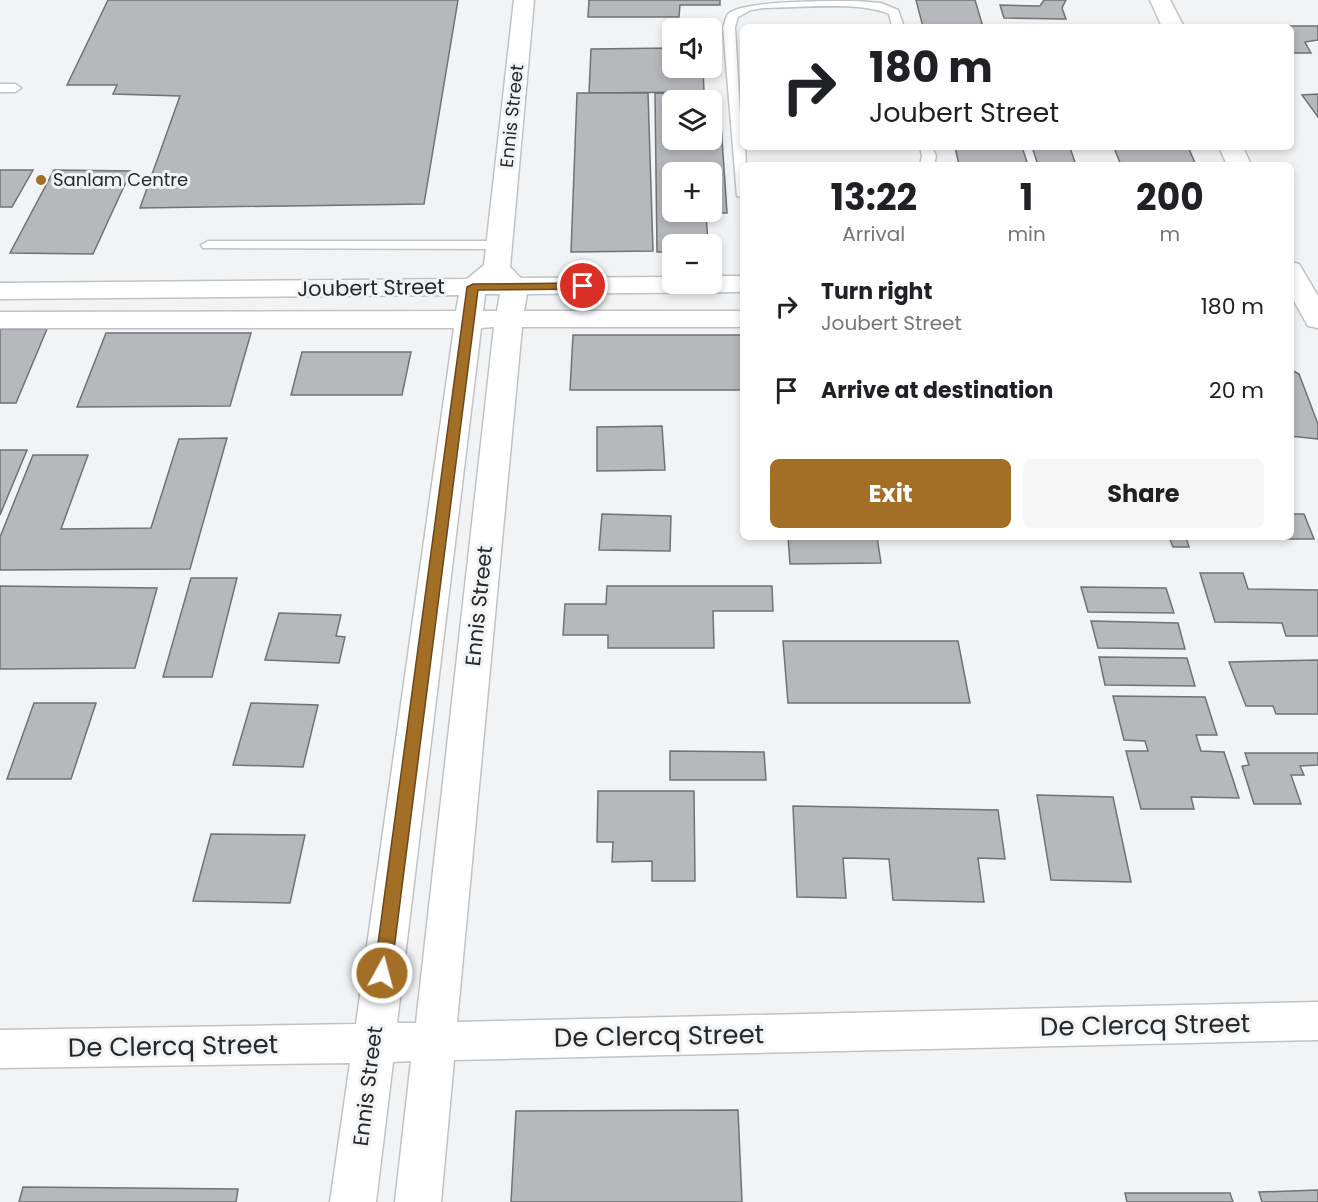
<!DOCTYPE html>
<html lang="en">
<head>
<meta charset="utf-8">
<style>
	body { margin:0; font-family:Poppins,sans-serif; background:#f6f6f6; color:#202124; height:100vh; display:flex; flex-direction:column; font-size:22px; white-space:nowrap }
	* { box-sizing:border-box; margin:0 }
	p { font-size:20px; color:#757577 }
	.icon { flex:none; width:33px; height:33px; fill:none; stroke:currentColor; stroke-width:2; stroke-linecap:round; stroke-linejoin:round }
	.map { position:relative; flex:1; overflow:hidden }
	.sheet { position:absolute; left:740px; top:162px; width:554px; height:378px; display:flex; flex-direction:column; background:#fff; border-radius:9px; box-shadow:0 3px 9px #0003 }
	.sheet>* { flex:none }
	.guide { position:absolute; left:740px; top:24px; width:554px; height:126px; border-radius:9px; box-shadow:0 3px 9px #0003; background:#fff; color:#202124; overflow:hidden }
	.controls { position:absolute; left:662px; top:18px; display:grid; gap:12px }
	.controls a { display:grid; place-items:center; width:60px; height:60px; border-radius:9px; background:#fff; box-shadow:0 3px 9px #0003; font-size:30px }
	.pin { position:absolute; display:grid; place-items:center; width:51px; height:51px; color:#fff; margin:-26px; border:3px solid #fff; border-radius:50%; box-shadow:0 2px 6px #0007 }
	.me { position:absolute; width:66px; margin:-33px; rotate:7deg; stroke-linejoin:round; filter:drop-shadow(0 0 4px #0008) }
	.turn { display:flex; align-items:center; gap:21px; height:126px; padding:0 30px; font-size:27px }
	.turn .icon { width:78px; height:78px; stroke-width:2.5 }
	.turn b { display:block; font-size:42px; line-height:51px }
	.eta { display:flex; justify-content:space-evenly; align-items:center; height:102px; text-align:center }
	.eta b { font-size:36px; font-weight:700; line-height:42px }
	.action { display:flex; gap:12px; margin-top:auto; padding:12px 30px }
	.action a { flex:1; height:69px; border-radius:9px; background:#a36f27; color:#fff; font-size:24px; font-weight:700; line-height:69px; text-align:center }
	.action a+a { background:#f6f6f6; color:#202124 }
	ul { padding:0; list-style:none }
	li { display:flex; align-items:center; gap:18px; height:84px; padding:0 30px }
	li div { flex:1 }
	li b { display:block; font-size:22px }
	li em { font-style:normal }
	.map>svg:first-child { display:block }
</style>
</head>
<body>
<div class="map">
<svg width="1318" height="1202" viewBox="0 0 1318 1202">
	<rect width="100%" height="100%" fill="#f1f3f5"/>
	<g fill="#b6b8bb" stroke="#707275" stroke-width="1.5" fill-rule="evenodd">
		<path d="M108,0H458L424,204L140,208L180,96L113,94L117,85H67Z"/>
		<path d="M589,0H720V5H680L679,17H588Z"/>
		<path d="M916,0H975L983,27H923Z"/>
		<path d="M1044,0H1066L1062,8L1066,19L1004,18L1000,5L1040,6Z"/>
		<path d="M1260,26H1318V40L1305,42L1311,53H1290V27Z"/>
		<path d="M672,48V68H703L704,92L589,93L591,49Z"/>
		<path d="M577,93H648L653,251L571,252Z"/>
		<path d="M655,93L719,94L727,213H706L708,244H672V252H657ZM672,100H711V140H672ZM672,172H711V212H672Z"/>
		<path d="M1318,94V117L1302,95Z"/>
		<path d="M955,147H1022L1028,165H959Z"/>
		<path d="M1032,147H1188L1196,165H1121L1114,148H1070L1076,165H1038Z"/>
		<path d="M0,170H33L12,207H0Z"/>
		<path d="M54,170L131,171L93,254L10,253Z"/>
		<path d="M0,329H47L16,403H0Z"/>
		<path d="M106,333H251L230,406L77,407Z"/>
		<path d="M573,335H742V390H570Z"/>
		<path d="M302,352H411L402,395H291Z"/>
		<path d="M1290,369L1299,374L1318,424V439L1290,436Z"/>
		<path d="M662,426L665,470L597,471V427Z"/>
		<path d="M227,438L190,569L0,570V537L33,455H88L61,529L151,528L179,439Z"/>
		<path d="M0,450H27L0,515Z"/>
		<path d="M602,514L671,516L670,551L599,550Z"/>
		<path d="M1290,514H1304L1314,539H1206L1205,537H1290Z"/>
		<path d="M788,537H877L881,563L790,564Z"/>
		<path d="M1169,537H1186L1189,547H1173Z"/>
		<path d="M1200,573H1243L1248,589L1318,590V636H1286L1282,623L1215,622Z"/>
		<path d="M191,578H237L212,677H163Z"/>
		<path d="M0,586L157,588L135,668L0,669Z"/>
		<path d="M607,586H772L773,611H713L714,648H608V635H563L565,604H606Z"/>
		<path d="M1081,587L1166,588L1174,613L1088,612Z"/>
		<path d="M279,613L341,615L336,636L345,637L339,663L265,660Z"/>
		<path d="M1091,621L1178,623L1185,649L1098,648Z"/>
		<path d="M783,641H958L970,703H788Z"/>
		<path d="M1099,657L1187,658L1195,686L1105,685Z"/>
		<path d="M1318,660V714H1276L1273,706H1246L1229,662Z"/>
		<path d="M1113,696L1205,697L1217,735H1196L1201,751L1224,752L1239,798L1191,797L1194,809H1141L1126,751H1148L1145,741L1124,740Z"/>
		<path d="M34,703H96L71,779H7Z"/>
		<path d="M251,703L318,705L303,767L233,765Z"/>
		<path d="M670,751L764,752L766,780H670Z"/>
		<path d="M1245,753H1318V765L1300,766L1304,775H1291L1301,804H1254L1242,766L1249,765Z"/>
		<path d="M598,791H694L695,881H652V861L612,862L613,842H597Z"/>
		<path d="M1037,795L1113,797L1131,882L1051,880Z"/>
		<path d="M793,806L998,810L1005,859L978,858L984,902L893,900L889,859L843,858L846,898L797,897Z"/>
		<path d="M211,834L305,835L290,903L193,901Z"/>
		<path d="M738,1110L742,1202H511L516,1111Z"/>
		<path d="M23,1187L238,1189L236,1202H19Z"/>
		<path d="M1318,1190V1202H1262L1259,1192Z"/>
		<path d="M1125,1193H1230L1233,1202H1127Z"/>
	</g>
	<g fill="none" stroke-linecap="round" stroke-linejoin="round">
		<defs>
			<g id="lane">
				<path d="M856,1L881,3L898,10L904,27H892L889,14C860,1 796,8 763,8L751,10L738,17L735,27L742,147H745L746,165H742V197L737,196L723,27C725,23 726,17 728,14C742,0 831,1 856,1Z"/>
				<path d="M0,84H15L21,88L15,92H0Z"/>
				<path d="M920,147H932L936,156L934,165H920L922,156Z"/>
				<path d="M208,241H498L505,245L498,249L203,248L201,245Z"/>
			</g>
			<g id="street">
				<path d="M514,0H534L510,267L521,278L672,277V284H711V276H742V292L527,294L524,311H742V327H522L457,1022L1318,1002V1040L454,1060L441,1202H395L411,1061L393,1062L376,1202H330L350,1063L0,1068V1030L356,1024L454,328H0V312L456,311L459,295L0,299V283L467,279L484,265ZM485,294H500L497,311H483ZM494,327L416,1023H397L481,328Z"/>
				<path d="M1150,0H1170L1184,27H1162Z"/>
				<path d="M1219,147H1243L1251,165H1227Z"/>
				<path d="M1290,262L1299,264L1318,296V328L1308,326L1290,294Z"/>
			</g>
		</defs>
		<use href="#lane" stroke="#c0c3c5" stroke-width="3"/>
		<use href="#street" stroke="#c0c3c5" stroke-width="3"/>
		<use href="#lane" fill="#fff" fill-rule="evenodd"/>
		<use href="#street" fill="#fff" fill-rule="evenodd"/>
	</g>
	<path fill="#a36f27" stroke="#6a4819" stroke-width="1.5" d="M583,283L587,284V289L478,290L391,973L388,979L382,981L376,979L374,973L467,287L473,284Z"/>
	<circle fill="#a36f27" stroke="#f1f3f5" stroke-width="2" cx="41" cy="180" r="6"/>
	<g text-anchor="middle" stroke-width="6" stroke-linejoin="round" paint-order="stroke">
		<g font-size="18" fill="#272829" stroke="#f1f3f5">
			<text transform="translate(512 116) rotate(-84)" y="6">Ennis Street</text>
		</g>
		<g font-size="18" fill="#272829" stroke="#f1f3f5" text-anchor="start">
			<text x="53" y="186">Sanlam Centre</text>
		</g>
		<g font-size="21" fill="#272829" stroke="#f1f3f5">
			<text transform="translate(371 288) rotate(-1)" y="7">Joubert Street</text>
			<text transform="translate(479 606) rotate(-84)" y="7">Ennis Street</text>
			<text transform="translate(368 1086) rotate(-83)" y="7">Ennis Street</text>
		</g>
		<g font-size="26" fill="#272829" stroke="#f1f3f5">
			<text transform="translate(1145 1025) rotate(-1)" y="9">De Clercq Street</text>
			<text transform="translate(659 1036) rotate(-1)" y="9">De Clercq Street</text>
			<text transform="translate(173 1046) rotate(-1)" y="9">De Clercq Street</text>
		</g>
	</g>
</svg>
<div class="controls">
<a><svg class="icon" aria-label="sound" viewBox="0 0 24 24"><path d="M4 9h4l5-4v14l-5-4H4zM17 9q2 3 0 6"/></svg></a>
<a><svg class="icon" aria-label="layers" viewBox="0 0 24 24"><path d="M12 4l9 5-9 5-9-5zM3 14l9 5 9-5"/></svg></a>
<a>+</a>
<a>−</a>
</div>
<div class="pin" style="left:583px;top:286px;background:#d93025"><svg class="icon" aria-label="arrive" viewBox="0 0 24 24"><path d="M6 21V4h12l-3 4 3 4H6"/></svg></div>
<svg class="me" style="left:382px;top:973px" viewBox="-20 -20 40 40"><circle r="17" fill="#a36f27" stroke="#fff" stroke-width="3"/><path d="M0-11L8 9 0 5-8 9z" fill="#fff"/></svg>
<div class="guide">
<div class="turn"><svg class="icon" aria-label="right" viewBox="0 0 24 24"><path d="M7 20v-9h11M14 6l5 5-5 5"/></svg><div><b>180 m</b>Joubert Street</div></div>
</div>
<section class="sheet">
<div class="eta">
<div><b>13:22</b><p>Arrival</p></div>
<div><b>1</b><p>min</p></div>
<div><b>200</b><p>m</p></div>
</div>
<ul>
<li><svg class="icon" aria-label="right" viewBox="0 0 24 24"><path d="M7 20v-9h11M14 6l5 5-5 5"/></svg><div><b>Turn right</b><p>Joubert Street</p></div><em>180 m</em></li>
<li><svg class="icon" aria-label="arrive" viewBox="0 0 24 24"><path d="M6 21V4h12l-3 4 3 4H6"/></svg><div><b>Arrive at destination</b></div><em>20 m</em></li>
</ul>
<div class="action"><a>Exit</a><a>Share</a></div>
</section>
</div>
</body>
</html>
